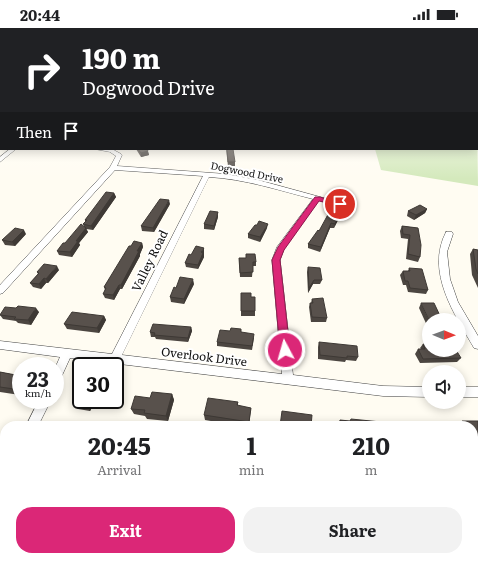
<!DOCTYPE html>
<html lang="en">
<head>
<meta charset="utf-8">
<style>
	body { margin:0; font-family:Literata,serif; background:#f2f2f2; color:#202124; height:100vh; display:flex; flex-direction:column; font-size:15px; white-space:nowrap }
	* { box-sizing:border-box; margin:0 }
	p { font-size:13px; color:#757577 }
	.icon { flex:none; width:22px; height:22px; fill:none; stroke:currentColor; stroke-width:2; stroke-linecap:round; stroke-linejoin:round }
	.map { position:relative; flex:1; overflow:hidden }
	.drawer { position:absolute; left:0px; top:393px; width:478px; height:140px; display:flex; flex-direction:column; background:#fff; border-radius:16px 16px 0 0; box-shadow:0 2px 10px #0003 }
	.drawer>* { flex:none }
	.hud { position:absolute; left:0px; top:0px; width:478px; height:122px; box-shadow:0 2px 10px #0003; background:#202124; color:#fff; overflow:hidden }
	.needle { width:26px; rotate:91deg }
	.buttons { position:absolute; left:422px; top:285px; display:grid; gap:8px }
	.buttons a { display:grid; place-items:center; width:44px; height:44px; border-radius:50%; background:#fff; box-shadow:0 2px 10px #0003; font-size:20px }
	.speed { position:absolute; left:12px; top:329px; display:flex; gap:8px; font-size:20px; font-weight:700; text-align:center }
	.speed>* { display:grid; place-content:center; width:52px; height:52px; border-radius:50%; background:#fff; box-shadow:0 2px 10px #0003; line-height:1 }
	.speed small { font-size:10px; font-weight:400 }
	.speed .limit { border:2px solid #111; border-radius:6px; background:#fff; color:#111 }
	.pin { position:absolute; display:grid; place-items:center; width:34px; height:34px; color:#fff; margin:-17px; border:2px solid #fff; border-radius:50%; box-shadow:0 1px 4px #0007 }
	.me { position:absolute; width:44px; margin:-22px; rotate:354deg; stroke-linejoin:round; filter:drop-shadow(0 0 3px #0008) }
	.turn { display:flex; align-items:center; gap:14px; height:84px; padding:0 16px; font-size:18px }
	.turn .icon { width:52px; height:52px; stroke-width:2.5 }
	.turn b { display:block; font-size:28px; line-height:34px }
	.then { display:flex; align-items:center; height:38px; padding:0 16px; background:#0003; gap:8px; font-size:15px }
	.eta { display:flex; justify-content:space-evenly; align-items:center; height:68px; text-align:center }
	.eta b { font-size:24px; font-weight:700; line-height:28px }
	.primary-button { display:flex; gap:8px; margin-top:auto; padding:8px 16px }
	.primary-button a { flex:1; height:46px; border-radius:16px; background:#db2777; color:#fff; font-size:16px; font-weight:700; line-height:46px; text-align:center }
	.primary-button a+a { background:#f2f2f2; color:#202124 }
	.status { display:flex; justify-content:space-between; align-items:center; height:28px; padding:0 20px; background:#fff; direction:ltr }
	.status svg { height:11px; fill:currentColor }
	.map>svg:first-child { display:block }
</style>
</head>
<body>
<div class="status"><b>20:44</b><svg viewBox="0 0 49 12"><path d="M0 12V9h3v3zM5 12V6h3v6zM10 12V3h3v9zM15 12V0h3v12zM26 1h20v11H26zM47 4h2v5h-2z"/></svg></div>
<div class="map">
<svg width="478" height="533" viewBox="0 0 478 533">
	<rect width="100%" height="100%" fill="#fffcf2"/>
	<path fill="#d4e9bc" d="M477,85L478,158L381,142L375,121H477Z"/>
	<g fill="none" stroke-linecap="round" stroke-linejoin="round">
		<rect fill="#b8dff5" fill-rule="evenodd" x="477" y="104" width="1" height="4"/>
		<defs>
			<g id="street">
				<rect x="0" y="112" width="1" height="4"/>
				<path d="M10,121H16L0,134V129Z"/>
				<path d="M95,121H112L121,126L122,127L117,138L226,146L258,152L353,178L354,179L351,181L319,172L284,221L280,232L293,347L383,358L429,359V369L383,368L70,330L59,354L55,356V340L60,329L0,321V313L112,326L203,148L115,142L3,265L0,266V257L110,139L116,128L110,124ZM209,149C245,151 278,162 313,171L277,219L272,232L282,346L122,327Z"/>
				<path d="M446,204H452L453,206L447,224L450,251L458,274L478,308V321L474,320C455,287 425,244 446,204Z"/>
				<rect x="459" y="359" width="19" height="10"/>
				<path d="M39,372H51L38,398H26Z"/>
				<path d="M5,445V467L0,470V448Z"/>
			</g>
		</defs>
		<use href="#street" stroke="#434343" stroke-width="1"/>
		<use href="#street" fill="#fff" fill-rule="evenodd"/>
	</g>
	<g fill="#4c4641">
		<path d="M136,121H147L149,127L141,129Z"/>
		<path d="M226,121L235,134V138H228Z"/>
		<path d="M114,165L116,169L93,202L86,201L88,204L79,215L80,217L72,229L59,227L57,223L84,198L83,196L85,194V192Z"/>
		<path d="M170,176L154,204L142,203L141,198Z"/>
		<path d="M427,181L425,185L414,192L407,188L408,183Z"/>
		<path d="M341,183L340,188L334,200H330L320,224L308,220V216L319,203Z"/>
		<path d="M218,189L214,202L204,201V196Z"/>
		<path d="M402,198L418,200L420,229L418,234L406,231L408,211L401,210L400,203Z"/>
		<path d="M267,200L260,214L248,210V206Z"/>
		<path d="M26,206L15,218L5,217L2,212Z"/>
		<path d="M142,215L143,219L140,226V228L122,261H120L114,272L105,270L103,266L105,262L104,259L131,218Z"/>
		<path d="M473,221L478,222V260L472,247L470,226Z"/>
		<path d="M204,224L203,226L204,229L198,241L186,239L185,235L191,227Z"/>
		<path d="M239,230L256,234V238H253L252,249H240Z"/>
		<path d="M308,239L322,252L320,256H313L308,265L307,244Z"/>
		<path d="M409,240L428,262L426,266L408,264L406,257H403L400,247L403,243H408Z"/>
		<path d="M59,242L48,255H46L41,261L33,259L30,255L38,246L37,244Z"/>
		<path d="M194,256L184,276L171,274L170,269L176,260Z"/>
		<path d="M241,265L251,269L255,283V288H241Z"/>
		<path d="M312,271L327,290L326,294H311L309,279L310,275H311Z"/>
		<path d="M421,275L429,292V302L419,280Z"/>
		<path d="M16,280L39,284L31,297L18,295L16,293L3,291L0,287V286Z"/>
		<path d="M104,288L106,292L99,305L67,301L64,296Z"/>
		<path d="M191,299L192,303L188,314L156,311L155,309H151L150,304Z"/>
		<path d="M241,301V304L254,310L252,322L217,318V314L230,303Z"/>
		<path d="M319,314L358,329L356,333L346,332L345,334L318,331V319Z"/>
		<path d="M423,316L429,322L461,330L457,334L420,335L415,326L418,321H421L420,320Z"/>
		<path d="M0,344L21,348V365L20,367L0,364Z"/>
		<path d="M124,364L117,379L94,376L90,383L78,381L74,375L81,372H115Z"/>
		<path d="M172,366L174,372L168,393L147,391L145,388L134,386L131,381L150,370Z"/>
		<path d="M238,374V378L251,380L249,398H240L205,392L204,387Z"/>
		<path d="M340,392L381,398H337Z"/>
		<path d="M462,393H478V413L477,411H473V398H459L458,396Z"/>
	</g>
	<g fill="#3e3935">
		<path d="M148,123L149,127L141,129V125Z"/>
		<path d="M114,165L116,169L93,202L91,198Z"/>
		<path d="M169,172L170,176L154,204L153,200Z"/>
		<path d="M427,181L425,185L414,192L416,187Z"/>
		<path d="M341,183L340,188L334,200L335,196Z"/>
		<path d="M218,184V189L214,202V198Z"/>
		<path d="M331,195L330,200L320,224L321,219Z"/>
		<path d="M268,196L267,200L260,214V209Z"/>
		<path d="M86,200L88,204L79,215L80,217L72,229L70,224L76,213Z"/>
		<path d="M24,202L26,206L15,218L12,214Z"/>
		<path d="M142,215L143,219L140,226V228L122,261L121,257L137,223Z"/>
		<path d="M204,220V229L198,241V237L201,224Z"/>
		<path d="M57,238L59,242L48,255L46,251Z"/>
		<path d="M44,250L46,255L41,261L39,256Z"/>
		<path d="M193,251L194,256L184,276V271Z"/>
		<path d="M314,252L313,256L308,265L309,260Z"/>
		<path d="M119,257L120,261L114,272L113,267Z"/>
		<path d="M36,280L39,284L31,297L28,292Z"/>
		<path d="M104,288L106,292L99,305L97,300Z"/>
		<path d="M191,299L192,303L188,314V310Z"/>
		<path d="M21,350V365L20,367L14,361Z"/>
		<path d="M121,358L124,364L117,379L114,373Z"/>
		<path d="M172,366L174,372L168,393L166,388Z"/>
		<path d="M89,372H91L94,376L90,383L87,377Z"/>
		<path d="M113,528H118L117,533H112Z"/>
		<path d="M172,528H174L173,533L171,532Z"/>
	</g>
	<g fill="#58514c" stroke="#3e3935">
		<path d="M138,121H147L148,123L141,125Z"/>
		<path d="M227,121H233L235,134H228Z"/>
		<path d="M106,164L114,165L91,198L83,196L87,192H85Z"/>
		<path d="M160,171L169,172L153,200L141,198Z"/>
		<path d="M420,177L427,181L416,187L408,183Z"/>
		<path d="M331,181L341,183L335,196L331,195L321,219L308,216L318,202L319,203Z"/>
		<path d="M210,183L218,184L214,198L204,196Z"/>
		<path d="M259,193L268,196L260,209L248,206L255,197H257Z"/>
		<path d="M81,196L86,200L76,213H78L70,224L57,223L63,215H65Z"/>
		<path d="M402,198L418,200L421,217L420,229L408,226L410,207L403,206Z"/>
		<path d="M15,200L24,202L12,214L2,212Z"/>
		<path d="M134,213L142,215L137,223H139L121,257H119L113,267L103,266L106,260L104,259L129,218H131Z"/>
		<path d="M196,218L204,220L201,224L203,225L198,237L185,235L189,226L191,227Z"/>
		<path d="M473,221L478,222V246L476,241Z"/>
		<path d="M246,226H255L256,234H253V244L240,245L239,230H246Z"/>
		<path d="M44,236L57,238L46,251L44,250L39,256L30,255L39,245L37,244Z"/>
		<path d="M308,239L320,240L322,252H314L309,260Z"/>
		<path d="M409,240L422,241L428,262L410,260L408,253H405L403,243H410Z"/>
		<path d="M180,249L193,251L184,271L170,269L174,259L176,260Z"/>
		<path d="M241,265H251V269H255V283H241Z"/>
		<path d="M323,270L327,290L312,289L310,275H313L312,271Z"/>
		<path d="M421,275H434L442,292H429Z"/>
		<path d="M18,278L36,280L28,292L14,291L16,289L0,287L5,279L16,280Z"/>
		<path d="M72,284L104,288L97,300L64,296Z"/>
		<path d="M153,296L191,299L188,310L154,307L155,305L150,304Z"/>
		<path d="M231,300L241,301V304L254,306L252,318L217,314L220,302L230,303Z"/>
		<path d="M319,314L357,318L358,329L347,328V330L320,327Z"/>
		<path d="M423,316H429V322H456L461,330L423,331L418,321H425Z"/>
		<path d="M0,344L21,348V350L14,361L0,359Z"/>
		<path d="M115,357L121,358L115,372Z"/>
		<path d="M81,361V372H89L87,377L74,375Z"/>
		<path d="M152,364L172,366L166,388L144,385L145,382L131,381L135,368L150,370Z"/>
		<path d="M208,370L238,374L237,377L251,380L249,394L204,387Z"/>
		<path d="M105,372H115L114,373Z"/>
		<path d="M282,383L312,387L311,398H280Z"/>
		<path d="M351,391L381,394V398H340V392L350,393Z"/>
		<path d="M462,393H478V408H473V398H465Z"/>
		<path d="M73,528H113L112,533H80L72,531Z"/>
		<path d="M139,528H149L156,529V528H172L171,532L175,533H137Z"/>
	</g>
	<linearGradient id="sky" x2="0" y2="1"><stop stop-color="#95c5ed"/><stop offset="0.5" stop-color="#fffef9"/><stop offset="1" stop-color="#fffef9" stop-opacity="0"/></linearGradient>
	<rect width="478" height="151" fill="url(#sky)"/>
	<path fill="#db2777" stroke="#8e194d" d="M315,169H320L343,176L340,178L319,173L284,222L280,232L290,322L289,325L285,326L281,325L280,322L272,232L278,219Z"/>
	<g text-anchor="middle" stroke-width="4" stroke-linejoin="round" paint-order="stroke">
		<g font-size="10" fill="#101010" stroke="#fff">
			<text transform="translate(247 144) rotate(11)" y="4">Dogwood Drive</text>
		</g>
		<g font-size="12" fill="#101010" stroke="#fff">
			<text transform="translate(150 233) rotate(-64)" y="4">Valley Road</text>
			<text transform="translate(204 329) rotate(7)" y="4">Overlook Drive</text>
		</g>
	</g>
</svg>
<div class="buttons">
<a><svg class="needle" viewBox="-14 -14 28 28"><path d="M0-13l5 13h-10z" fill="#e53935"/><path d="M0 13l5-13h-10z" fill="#757577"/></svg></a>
<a><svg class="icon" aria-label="sound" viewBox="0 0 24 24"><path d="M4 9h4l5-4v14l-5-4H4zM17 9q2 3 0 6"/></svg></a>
</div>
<div class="speed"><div>23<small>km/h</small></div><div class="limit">30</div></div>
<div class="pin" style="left:340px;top:176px;background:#d93025"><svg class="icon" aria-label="arrive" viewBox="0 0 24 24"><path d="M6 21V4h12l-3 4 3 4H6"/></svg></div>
<svg class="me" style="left:285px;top:322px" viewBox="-20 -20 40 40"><circle r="17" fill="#db2777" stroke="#fff" stroke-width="3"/><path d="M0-11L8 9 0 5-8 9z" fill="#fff"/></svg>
<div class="hud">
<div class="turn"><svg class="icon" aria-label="right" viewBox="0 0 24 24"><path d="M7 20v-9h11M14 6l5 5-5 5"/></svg><div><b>190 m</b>Dogwood Drive</div></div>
<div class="then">Then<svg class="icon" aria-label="arrive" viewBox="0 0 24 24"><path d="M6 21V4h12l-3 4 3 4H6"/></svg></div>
</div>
<section class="drawer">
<div class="eta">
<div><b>20:45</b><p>Arrival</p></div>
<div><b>1</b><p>min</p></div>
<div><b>210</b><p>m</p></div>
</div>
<div class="primary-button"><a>Exit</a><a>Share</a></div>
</section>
</div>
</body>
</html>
